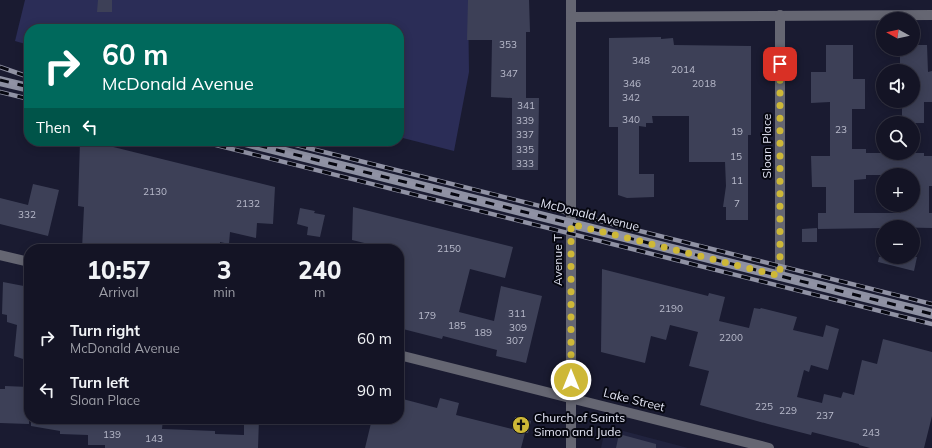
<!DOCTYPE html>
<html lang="en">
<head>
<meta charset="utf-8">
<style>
	body { margin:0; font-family:Mulish,sans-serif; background:#1d1d2d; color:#f1f3f6; height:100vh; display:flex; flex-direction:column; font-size:15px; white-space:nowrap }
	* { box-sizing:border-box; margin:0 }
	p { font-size:13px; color:#9d9ea7 }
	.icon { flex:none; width:22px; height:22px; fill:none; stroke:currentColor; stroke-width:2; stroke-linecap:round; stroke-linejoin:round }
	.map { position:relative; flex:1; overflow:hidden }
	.sheet { position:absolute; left:24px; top:244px; width:380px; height:180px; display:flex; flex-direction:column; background:#141425; border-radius:16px; box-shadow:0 2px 10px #0003,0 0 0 1px #333342 }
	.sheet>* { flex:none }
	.hud { position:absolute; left:24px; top:24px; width:380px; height:122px; border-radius:16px; box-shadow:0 2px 10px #0003,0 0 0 1px #333342; background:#00695c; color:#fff; overflow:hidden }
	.needle { width:26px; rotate:278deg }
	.fabs { position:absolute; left:876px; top:12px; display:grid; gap:8px }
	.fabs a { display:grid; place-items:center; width:44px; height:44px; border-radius:50%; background:#141425; box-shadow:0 2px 10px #0003,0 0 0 1px #333342; font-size:20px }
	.pin { position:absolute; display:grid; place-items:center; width:34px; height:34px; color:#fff; margin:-17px; border-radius:8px; box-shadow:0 2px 6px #0006 }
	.me { position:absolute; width:44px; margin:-22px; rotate:0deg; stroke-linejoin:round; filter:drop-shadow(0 0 3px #0008) }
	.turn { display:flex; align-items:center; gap:14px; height:84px; padding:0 12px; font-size:18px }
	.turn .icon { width:52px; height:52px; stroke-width:2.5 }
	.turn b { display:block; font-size:28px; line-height:34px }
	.then { display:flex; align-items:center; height:38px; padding:0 12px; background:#0003; gap:8px; font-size:15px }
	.eta { display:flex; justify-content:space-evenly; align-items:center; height:68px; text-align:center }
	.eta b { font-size:24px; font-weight:800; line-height:28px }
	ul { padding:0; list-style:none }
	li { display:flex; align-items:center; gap:12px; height:52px; padding:0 12px }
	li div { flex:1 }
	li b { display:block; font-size:15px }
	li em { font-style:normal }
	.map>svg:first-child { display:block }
</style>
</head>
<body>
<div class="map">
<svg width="932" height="448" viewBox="0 0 932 448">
	<rect width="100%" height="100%" fill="#1a1b31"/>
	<path fill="#21233e" d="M612,428L688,448H601L604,434L610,435Z"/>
	<path fill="#2b2d57" d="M25,0H468L469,72L454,151L399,137V29H29V45L15,41Z"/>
	<g fill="#3d4057" fill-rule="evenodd">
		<path d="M98,0H112V12H97Z"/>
		<path d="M468,0H529L530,32H526V98H539L538,170H512V98L491,97L492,40H467Z"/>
		<path d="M661,37V39L673,38L674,45L751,46V135H748V220H726V207H723L726,186L725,162H689V116H652L653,123H646V127L639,126V174H654V197L627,198L618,195V127H609V38Z"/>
		<path d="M826,45H853V79H865V109H852V149H866V153H924V156H932V186H929V213H932V228L883,227V228L818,229V213H826V187H812L811,156H830V102L811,103V72H826ZM866,175H913V205H901V213H854V180L866,179Z"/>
		<path d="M913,45H927L928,72L932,71V102H924V123H902V101H913V71L900,70V49H913Z"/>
		<path d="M80,141H89L275,187L273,224L257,223L256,238L230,232L229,244L220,242V249H82L84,207L78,206Z"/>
		<path d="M33,184L59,190L48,236L0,224V198L28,205Z"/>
		<path d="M353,207L513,247L505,278L470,269L459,312L494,321L501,286L542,296L526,363L496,356L497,350L443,336L442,339L399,328V249H389L352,240Z"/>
		<path d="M300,208L315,211L314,213L325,215L320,237L307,235L308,227L297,224Z"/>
		<path d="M817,228V242H802V229Z"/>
		<path d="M879,257H917L914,271L878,262Z"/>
		<path d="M602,269L708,296L709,293L725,297L719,321L749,328L754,308L760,309L761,308L797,317L793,330L823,337L826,325L839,329L828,370L811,365L809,372L804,370L797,397L822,403L824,394L841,398L843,392L854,395L862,360L877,364L883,339L932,352V416L924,448H870L859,445V444L812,432L811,435L768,424L700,405L709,371L689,366L698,332L670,325L666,340L651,336L645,363L601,352Z"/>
		<path d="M3,282L29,287V361L14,356L17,325L7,322V315L2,314Z"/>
		<path d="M5,386L29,387V424L0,423V389H5Z"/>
		<path d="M399,398L437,408L440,398L459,403L456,415L512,429L515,417L531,421L528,433H525L521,448H365L372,419H399Z"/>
		<path d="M31,419H163L162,429H164L215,431V434L244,435V419H259L258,448H105V445H88V435L60,434V431L31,426Z"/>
		<path d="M619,434L656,444V448H616Z"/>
	</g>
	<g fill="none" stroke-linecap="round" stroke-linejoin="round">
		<g stroke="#656672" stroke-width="10">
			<path d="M571,0V448"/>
			<path d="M571,17L932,15"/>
			<path d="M0,255L29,262"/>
			<path d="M780,276V15"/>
			<path d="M399,355L769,448"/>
		</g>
		<g stroke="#8d90a2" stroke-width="10">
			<path d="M0,81L29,88"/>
			<path d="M241,141L932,314"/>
		</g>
		<defs>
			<g id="rail">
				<path d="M0,67L29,77"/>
				<path d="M0,80L29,87"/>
				<path d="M0,92L29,99"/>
				<path d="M200,141L932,324"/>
				<path d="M241,141L932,314"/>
				<path d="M280,141L932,304"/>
			</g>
		</defs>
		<use href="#rail" stroke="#9092a4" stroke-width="4.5"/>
		<use href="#rail" stroke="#060710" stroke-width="3" stroke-dasharray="9" stroke-linecap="butt"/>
	</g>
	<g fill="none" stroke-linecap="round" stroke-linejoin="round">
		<path stroke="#ceb837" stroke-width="7" stroke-dasharray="0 12.6" d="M571,380V224L780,276V64"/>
	</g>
	<defs>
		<symbol id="church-disc" viewBox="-11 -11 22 22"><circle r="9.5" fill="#ceb837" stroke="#060710"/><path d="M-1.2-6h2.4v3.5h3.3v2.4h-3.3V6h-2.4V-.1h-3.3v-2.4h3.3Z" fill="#111"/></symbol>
	</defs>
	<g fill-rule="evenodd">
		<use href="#church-disc" x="511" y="415" width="20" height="20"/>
	</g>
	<g text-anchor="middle" stroke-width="4" stroke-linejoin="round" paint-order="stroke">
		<g font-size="10" fill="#b9bbcc">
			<text x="508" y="48">353</text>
			<text x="641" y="64">348</text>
			<text x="683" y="73">2014</text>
			<text x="509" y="77">347</text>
			<text x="632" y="87">346</text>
			<text x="704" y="87">2018</text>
			<text x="631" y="101">342</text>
			<text x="526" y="109">341</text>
			<text x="631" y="123">340</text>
			<text x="525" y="124">339</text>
			<text x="841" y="133">23</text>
			<text x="737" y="135">19</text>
			<text x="525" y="138">337</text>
			<text x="525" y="153">335</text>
			<text x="736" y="160">15</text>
			<text x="525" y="167">333</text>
			<text x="737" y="184">11</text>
			<text x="155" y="195">2130</text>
			<text x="248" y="207">2132</text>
			<text x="737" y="207">7</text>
			<text x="27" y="218">332</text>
			<text x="449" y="252">2150</text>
			<text x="671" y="312">2190</text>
			<text x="517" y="317">311</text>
			<text x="427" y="319">179</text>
			<text x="457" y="329">185</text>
			<text x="518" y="331">309</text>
			<text x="483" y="336">189</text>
			<text x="731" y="341">2200</text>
			<text x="515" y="344">307</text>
			<text x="764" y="410">225</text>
			<text x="788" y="414">229</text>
			<text x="825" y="419">237</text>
			<text x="871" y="436">243</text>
			<text x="112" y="438">139</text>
			<text x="154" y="442">143</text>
		</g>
		<g font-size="12" fill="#e2e4f3" stroke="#060710">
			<text transform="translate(767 146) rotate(-90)" y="4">Sloan Place</text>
			<text transform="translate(590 215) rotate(14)" y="4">McDonald Avenue</text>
			<text transform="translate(558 260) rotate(-90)" y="4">Avenue T</text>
			<text transform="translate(634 400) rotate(14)" y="4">Lake Street</text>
		</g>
		<g font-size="12" fill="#e2e4f3" stroke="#060710" text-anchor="start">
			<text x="534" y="422">Church of Saints<tspan x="534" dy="14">Simon and Jude</tspan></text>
		</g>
	</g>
</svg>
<div class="fabs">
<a><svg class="needle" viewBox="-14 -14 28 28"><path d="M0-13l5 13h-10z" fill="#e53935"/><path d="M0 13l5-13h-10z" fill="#9d9ea7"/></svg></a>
<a><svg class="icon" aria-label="sound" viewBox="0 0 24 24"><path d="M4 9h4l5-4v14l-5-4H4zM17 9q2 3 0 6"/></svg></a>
<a><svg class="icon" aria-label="search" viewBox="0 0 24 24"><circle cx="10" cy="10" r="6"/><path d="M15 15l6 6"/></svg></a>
<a>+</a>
<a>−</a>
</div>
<div class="pin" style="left:780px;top:64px;background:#d93025"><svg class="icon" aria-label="arrive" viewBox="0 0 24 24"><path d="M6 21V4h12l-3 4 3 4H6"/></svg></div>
<svg class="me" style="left:571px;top:380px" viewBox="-20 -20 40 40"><circle r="17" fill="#ceb837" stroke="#fff" stroke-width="3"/><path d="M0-11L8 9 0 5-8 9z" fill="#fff"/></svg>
<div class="hud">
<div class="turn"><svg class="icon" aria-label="right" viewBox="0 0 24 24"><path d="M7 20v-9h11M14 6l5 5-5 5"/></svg><div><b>60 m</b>McDonald Avenue</div></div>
<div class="then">Then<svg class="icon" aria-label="left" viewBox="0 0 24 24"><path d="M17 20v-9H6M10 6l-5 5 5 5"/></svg></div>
</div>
<section class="sheet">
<div class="eta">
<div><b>10:57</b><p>Arrival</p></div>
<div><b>3</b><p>min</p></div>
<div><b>240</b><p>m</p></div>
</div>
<ul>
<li><svg class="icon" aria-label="right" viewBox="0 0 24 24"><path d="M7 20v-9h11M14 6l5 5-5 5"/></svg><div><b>Turn right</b><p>McDonald Avenue</p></div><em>60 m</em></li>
<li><svg class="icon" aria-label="left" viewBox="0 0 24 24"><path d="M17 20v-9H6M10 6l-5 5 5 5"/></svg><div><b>Turn left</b><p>Sloan Place</p></div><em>90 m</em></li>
</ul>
</section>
</div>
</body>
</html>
